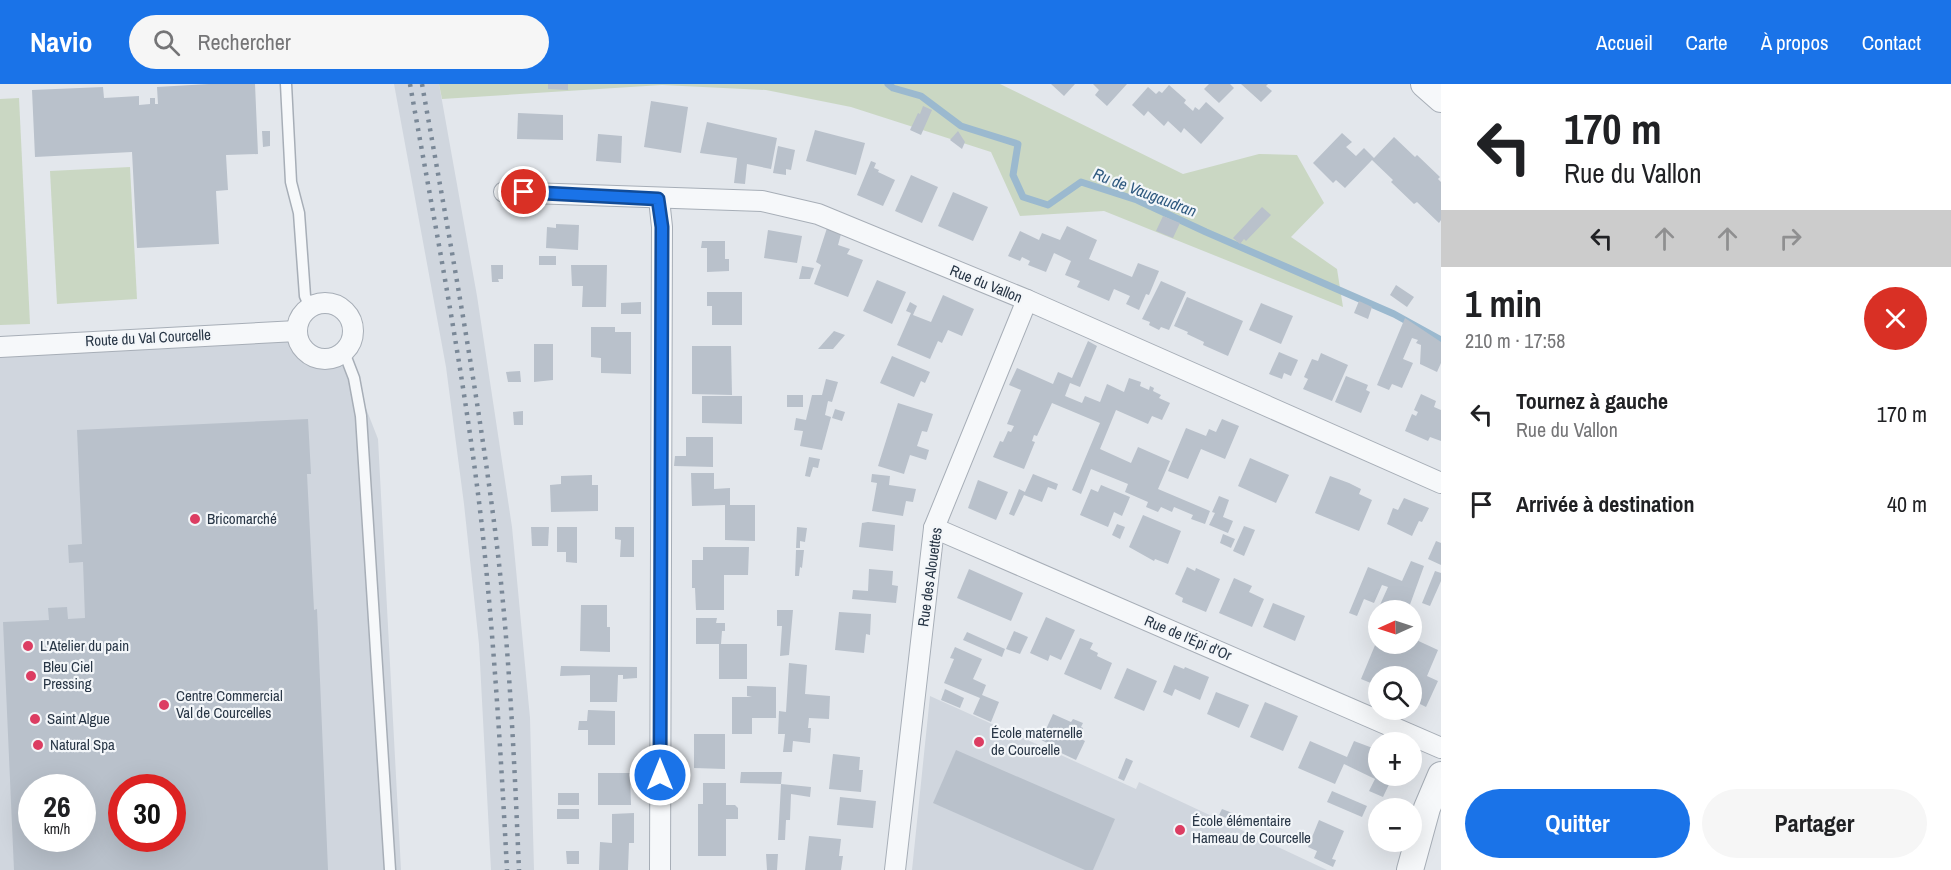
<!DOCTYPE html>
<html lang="fr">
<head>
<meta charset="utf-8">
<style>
	body { margin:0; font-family:"Archivo Narrow",sans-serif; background:#f6f6f6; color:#202124; height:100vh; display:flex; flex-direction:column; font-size:22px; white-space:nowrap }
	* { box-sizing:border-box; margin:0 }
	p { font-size:20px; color:#757577 }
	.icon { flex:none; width:33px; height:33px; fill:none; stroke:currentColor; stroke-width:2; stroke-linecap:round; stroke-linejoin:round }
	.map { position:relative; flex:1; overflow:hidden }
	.panel { display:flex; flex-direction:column; background:#fff; width:510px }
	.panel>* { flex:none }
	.top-card { background:#fff; color:#202124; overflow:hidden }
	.needle { width:39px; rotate:267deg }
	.tools { position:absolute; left:1368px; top:516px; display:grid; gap:12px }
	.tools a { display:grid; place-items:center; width:54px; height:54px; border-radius:50%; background:#fff; box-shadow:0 6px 24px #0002; font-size:30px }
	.speed { position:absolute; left:18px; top:690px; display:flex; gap:12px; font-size:30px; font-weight:700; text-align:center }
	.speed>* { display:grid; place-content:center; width:78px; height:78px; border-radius:50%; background:#fff; box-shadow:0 6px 24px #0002; line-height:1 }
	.speed small { font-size:15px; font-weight:400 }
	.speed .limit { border:9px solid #d22; background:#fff; color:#111 }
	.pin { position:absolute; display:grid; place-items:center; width:51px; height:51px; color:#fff; margin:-26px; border:3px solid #fff; border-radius:50%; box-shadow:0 2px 6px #0007 }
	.me { position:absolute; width:66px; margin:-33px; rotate:0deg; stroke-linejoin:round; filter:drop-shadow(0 0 4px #0008) }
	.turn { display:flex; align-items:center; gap:21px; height:126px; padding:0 24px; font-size:27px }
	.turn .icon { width:78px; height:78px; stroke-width:2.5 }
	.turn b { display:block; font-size:42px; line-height:51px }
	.lanes { display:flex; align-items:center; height:57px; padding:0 24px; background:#0003; justify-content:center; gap:30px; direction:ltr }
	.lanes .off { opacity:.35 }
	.round { display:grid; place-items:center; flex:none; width:63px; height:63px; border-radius:32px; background:#f6f6f6 }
	.summary { display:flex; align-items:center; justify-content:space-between; height:102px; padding:0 24px }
	h1 { font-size:36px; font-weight:700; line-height:45px }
	.button { display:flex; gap:12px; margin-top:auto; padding:12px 24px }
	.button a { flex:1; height:69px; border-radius:36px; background:#1a73e8; color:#fff; font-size:24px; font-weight:700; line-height:69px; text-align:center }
	.button a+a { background:#f6f6f6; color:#202124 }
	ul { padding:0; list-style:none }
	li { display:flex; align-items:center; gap:18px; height:90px; padding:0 24px }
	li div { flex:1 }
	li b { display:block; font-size:22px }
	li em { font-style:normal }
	header { display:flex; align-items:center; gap:36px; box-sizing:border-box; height:84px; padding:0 30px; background:#1a73e8; color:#fff }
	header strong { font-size:28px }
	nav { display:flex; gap:33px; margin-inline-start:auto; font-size:21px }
	.search { width:420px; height:54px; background:#f6f6f6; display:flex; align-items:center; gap:15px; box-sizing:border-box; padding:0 21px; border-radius:33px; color:#757577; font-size:22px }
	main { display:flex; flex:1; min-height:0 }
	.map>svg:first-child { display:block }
</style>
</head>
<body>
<header>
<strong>Navio</strong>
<div class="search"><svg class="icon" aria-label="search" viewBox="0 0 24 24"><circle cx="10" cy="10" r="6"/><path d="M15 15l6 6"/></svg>Rechercher</div>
<nav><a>Accueil</a><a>Carte</a><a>À propos</a><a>Contact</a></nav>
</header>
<main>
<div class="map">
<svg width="1441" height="786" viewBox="0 0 1441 786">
	<rect width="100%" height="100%" fill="#e3e7ec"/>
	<g fill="#d0d6de" fill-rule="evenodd">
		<path d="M394,0H439L477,212L512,443L530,634L534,786H491L479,560L464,420L446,283Z"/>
		<path d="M298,255L307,269L322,275L338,273L344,268L378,355L401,786H0V262ZM32,704H82V754H32ZM122,704H172V754H122Z"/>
		<path d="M930,612L1136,705L1139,698L1327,786H912Z"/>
	</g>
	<g fill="#cad7c3">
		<path d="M439,0H1000L1183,90L1259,70L1297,71L1324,119L1291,153L1337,185L1343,223L1104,127L1020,132L991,68L851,23L766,6L662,1L442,15Z"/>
		<path d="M19,14L30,240L0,241V15Z"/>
		<path d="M130,83L137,215L57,220L50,87Z"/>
	</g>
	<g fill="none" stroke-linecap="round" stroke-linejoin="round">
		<path stroke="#9bb9cf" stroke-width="7" d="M888,0L893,4L921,12L961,42L1018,60L1013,91L1023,113L1048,121L1081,98L1137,116L1206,148L1394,230L1441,256"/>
	</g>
	<g fill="#b9c1cb" fill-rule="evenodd">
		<path d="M209,0H255L258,70L226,71L228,106L216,107L219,160L137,164L132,68L35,73L32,6L103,3L104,14L139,12V21L150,20V14H155V20H158L157,3Z"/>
		<path d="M548,0H568V6L548,5Z"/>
		<path d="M1051,0H1075L1064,12Z"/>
		<path d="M1093,0H1127L1107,22L1095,11L1099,6Z"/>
		<path d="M1209,0H1230L1234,4L1219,19L1204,5Z"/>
		<path d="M1241,0H1268L1266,2L1272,7L1261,18Z"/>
		<path d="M1169,1L1186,16L1184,19L1193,27L1195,23L1199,26L1206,18L1224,34L1201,60L1184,44L1181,49L1168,37L1164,42L1148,27L1144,32L1132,21L1148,3L1156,10L1159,7L1162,9Z"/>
		<path d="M651,17L688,23L681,69L644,63Z"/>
		<path d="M923,22L932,26L921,51L910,46L918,29L920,30Z"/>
		<path d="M518,29L563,31V56L517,55Z"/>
		<path d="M707,38L777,54L771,85L747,80L745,100L734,99L737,74L700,69Z"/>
		<path d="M815,46L865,59L856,91L806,77Z"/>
		<path d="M262,47H270V62L263,63Z"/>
		<path d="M958,47L965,58L962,65L950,56Z"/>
		<path d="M1342,49L1352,58L1346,63L1356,72L1364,64L1374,74L1394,53L1415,73L1417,71L1440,93L1438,95L1441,98V136L1439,139L1417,118L1414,120L1391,98L1393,96L1372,76L1345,104L1336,96L1333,99L1313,79Z"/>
		<path d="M598,50L622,52L621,79L596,77Z"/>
		<path d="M778,62L795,66L791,86L786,85V91L773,89Z"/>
		<path d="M871,77L876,79L874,84L879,86L878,88L895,96L883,122L857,111Z"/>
		<path d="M911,91L938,103L922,139L895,127Z"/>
		<path d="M953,108L988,123L973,157L938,142Z"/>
		<path d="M1262,123L1271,131L1246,157L1244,155L1240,160L1233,154Z"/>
		<path d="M1163,132L1180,139L1173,154L1156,147Z"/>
		<path d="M556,140L579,141L578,166L546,164L547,143L556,144Z"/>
		<path d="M1067,142L1097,156L1089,175L1132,193L1138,179L1159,187L1149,211L1146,210L1139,226L1126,220L1130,212L1114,205L1109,217L1077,203L1080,197L1065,191L1071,177L1054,169L1046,188L1028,181L1030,177L1022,173L1020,177L1008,172L1020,147L1039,156L1042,149L1060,156Z"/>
		<path d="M827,144L841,150L838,161L850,165L847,170L863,176L848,213L814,200L821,181L816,178Z"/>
		<path d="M768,146L802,152L797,179L764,174Z"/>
		<path d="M702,157H725V175H729V187L707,188V164H701Z"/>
		<rect x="539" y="172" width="17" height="9"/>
		<path d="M491,181H503V195H498L499,198H492Z"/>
		<path d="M571,181H607L606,223H582L583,202H572Z"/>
		<path d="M802,182L814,184L810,195H799Z"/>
		<path d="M877,196L906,208L892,240L863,227Z"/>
		<path d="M1161,197L1186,208L1169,246L1161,243L1159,246L1149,241L1150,238L1142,235Z"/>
		<path d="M1396,201L1414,213L1407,223L1390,211Z"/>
		<path d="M707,208H742V241H712V222H707Z"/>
		<path d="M943,211L974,225L962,252L948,246L942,259L938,257L930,275L897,261L911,229L906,227L910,218L917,222L913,231L931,238Z"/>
		<path d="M1187,213L1243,237L1228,272L1203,261L1204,258L1187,250L1188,248L1174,242Z"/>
		<path d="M1359,217L1372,223L1368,235L1354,229Z"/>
		<path d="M641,218V230H621V219Z"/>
		<path d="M1261,219L1293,232L1281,260L1249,246Z"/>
		<path d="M1405,234L1441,258V279L1437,288L1420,280L1421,261L1416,259L1418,256L1412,254L1403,275L1413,279L1402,304L1392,300L1389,306L1377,301Z"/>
		<path d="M591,243H615V248H631V290L601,289V274L591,273Z"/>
		<path d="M834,247L845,251L833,265H818Z"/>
		<path d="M1088,257L1097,262L1080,303L1070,299L1065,312L1082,319L1085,312L1100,318L1107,300L1124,308L1129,294L1141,298L1140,302L1149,306L1150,302L1154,304L1153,307L1161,311L1159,314L1170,319L1162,336L1152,332L1148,340L1116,326L1100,365L1131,379L1138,363L1170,377L1158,405L1210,427L1205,440L1191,435L1193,431L1174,423L1172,428L1161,423L1158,428L1146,423L1148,418L1125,408L1128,400L1091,385L1081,410L1072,406L1100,339L1052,319L1037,352L1034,351L1032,357L1035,358L1024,385L993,373L1000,357L1003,358L1008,347L1011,348L1014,342L1007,340L1021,306L1009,301L1017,284L1053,300L1058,288L1072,294Z"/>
		<path d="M534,260H553V296L534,298Z"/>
		<path d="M692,262H731L732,311L692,310Z"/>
		<path d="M1279,268L1298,276L1291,292L1284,289L1282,295L1269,290Z"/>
		<path d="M1321,269L1348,281L1332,317L1303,305L1308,295L1304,293L1312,275L1318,277Z"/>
		<path d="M892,272L930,288L925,299L921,297L914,313L880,299Z"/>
		<path d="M520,287L521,298H508L506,288Z"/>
		<path d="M1346,292L1368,301L1366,306L1370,308L1361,329L1335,318Z"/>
		<path d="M826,295L838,298L832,318L828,317L825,331L831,333L822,366L800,362L803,347L794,346L796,334L806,336L812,311H822Z"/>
		<path d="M1421,310L1436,317L1434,323L1441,326V357L1430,353L1428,357L1405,347L1412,330L1416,332L1418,328L1414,326Z"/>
		<rect x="787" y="311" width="16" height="12"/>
		<path d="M702,312H742V340L702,339Z"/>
		<path d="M898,319L933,330L927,348L922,347L917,362L929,366L926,376L910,371L904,390L878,382Z"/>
		<path d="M835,325L845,328L842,337L832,334Z"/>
		<path d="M523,327V341H514L513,328Z"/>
		<path d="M308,335L311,390H307L314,526L317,525L328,786H14L3,538L49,536L48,524L67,523L68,535L85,534L83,478L69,479L68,461L82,460L77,346ZM32,704H82V754H32ZM122,704H172V754H122Z"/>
		<path d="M1222,335L1239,342L1225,375L1201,365L1188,395L1168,387L1186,344L1206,352L1209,345L1216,348Z"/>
		<path d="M686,353H713V383L674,382L675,372H686Z"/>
		<path d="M809,373L820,375L818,384L813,383L810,393L805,392Z"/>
		<path d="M1250,374L1289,391L1276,419L1238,402Z"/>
		<path d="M691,389H714V405L730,404V421H755V457L725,456V421L692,422Z"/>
		<path d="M872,390L890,392L889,401L916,405L913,418L906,417L903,432L872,427L877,399L871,398Z"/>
		<path d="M1033,390L1058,400L1056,406L1048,403L1042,418L1024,411L1014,432L1009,430L1019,405L1025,408Z"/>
		<path d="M592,391V401H598V427L551,428L550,401L561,400V392Z"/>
		<path d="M1330,392L1349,399L1361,405L1359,410L1372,416L1359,447L1315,429Z"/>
		<path d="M978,396L1008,408L996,436L968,424Z"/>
		<path d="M1101,401L1130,413L1122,432L1114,428L1108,443L1080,431L1091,405L1098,408Z"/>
		<path d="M1219,412L1229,416L1223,433L1233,437L1228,449L1209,441L1215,429L1212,428Z"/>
		<path d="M1404,414L1429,424L1422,438L1419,437L1412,452L1387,440L1393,424L1398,426Z"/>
		<path d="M1143,431L1181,447L1168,480L1155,475L1154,477L1129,463Z"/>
		<path d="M868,438L895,441L893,467L859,463L862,439Z"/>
		<path d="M1117,440L1125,443L1120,455L1112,451Z"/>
		<path d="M1244,442L1255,446L1244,472L1233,467Z"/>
		<path d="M531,443H549L548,462H532Z"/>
		<path d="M557,443H577V479L566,478V468H557Z"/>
		<path d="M615,443H634V473H620L621,456L615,455Z"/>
		<path d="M797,443L807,444L805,458L800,457V464H796Z"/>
		<path d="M1223,450L1235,455L1231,464L1220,459Z"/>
		<path d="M1436,457L1441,459V481L1428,475Z"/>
		<path d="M703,463H749L748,491H724V526H696L695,504H692V476H703Z"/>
		<path d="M796,466H804L802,484L800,483L799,492H795Z"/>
		<path d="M1411,477L1424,482L1408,526H1378V533L1375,532L1388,503L1382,501L1374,519L1364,515L1357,532L1349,529L1368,483L1402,497Z"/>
		<path d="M1187,483L1195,487L1196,484L1220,495L1206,528L1182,518L1183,514L1175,510Z"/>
		<path d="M869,485L893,487L892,501L898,502L896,519L852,515L853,506L868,507Z"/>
		<path d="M969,485L1023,509L1011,537L957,514Z"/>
		<path d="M1435,487L1441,489V497L1430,522L1422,519Z"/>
		<path d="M1234,494L1252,502L1249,508L1264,515L1252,543L1219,529Z"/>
		<path d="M1273,519L1305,532L1295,557L1263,543Z"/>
		<path d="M581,521H607V543H610V568L580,567Z"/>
		<path d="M777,526H793L789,571L780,572L782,542H777Z"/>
		<path d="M839,528L871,530L870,551L866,550L864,569L835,566Z"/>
		<path d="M1046,533L1075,546L1061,576L1050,571L1048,577L1030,569Z"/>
		<path d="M696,534H717L716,539H725V547H722L721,560H747V595H719V560H696Z"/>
		<path d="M1014,547L1028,553L1020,570L1006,565Z"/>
		<path d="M967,548L1005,565L1002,573L963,556Z"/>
		<path d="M1080,554L1093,559L1090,565L1098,569L1097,572L1112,579L1101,606L1064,590Z"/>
		<path d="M1378,554V560H1412V554L1438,566L1427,592L1438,597L1426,623L1412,616V592H1378V602L1361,595Z"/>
		<path d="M955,563L982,575L973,595L986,601L982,611L999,618L991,638L973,630L980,614L944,599L954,575L950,574Z"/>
		<path d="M789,579L807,581L805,610L830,612L829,635L809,634L808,644H811L810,659L793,657L792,668H783L785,650H778L779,627L786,628Z"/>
		<path d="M1174,581L1184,585L1185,583L1209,593L1200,616L1175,605L1172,612L1163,608Z"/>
		<path d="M561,582L637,583V594L623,595V591H618L617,618H590V591L560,592Z"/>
		<path d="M1127,584L1157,597L1144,627L1114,614Z"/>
		<path d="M747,602L776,603V634H752V650H732V613H752L747,612Z"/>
		<path d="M945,605L964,614L960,624L941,616Z"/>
		<path d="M1216,608L1249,621L1239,644L1207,630Z"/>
		<path d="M1265,618L1298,632L1283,667L1250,653Z"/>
		<path d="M588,626L615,627V661H588V646H578L579,637H587Z"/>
		<path d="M1053,630L1071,638L1073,635L1083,639L1081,643L1083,644L1079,654L1085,657L1076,676L1057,667L1058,664L1041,656Z"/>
		<path d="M694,650H725V685L694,684Z"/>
		<path d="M1310,657L1347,673L1354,657L1378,666V692H1393L1383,713L1369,707L1375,695L1344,680L1335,700L1298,684Z"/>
		<path d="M956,666L1115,735L1093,786H1085L933,719Z"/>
		<path d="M833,670L860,673L859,686H863L861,708L829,705Z"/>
		<path d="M1126,674L1133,677L1124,697L1118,694Z"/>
		<path d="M741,688H782L781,700L740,699Z"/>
		<path d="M598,689H630L631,721H598Z"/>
		<path d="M703,699H726V721H735L738,724V735H726V772H698V720H703Z"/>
		<path d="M781,700L811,703L810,713L791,710L790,736H786L785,756H778Z"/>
		<path d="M1332,707L1367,722L1362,733L1327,718Z"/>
		<rect x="558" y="709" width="21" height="12"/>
		<path d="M840,713L876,717L873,744L837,741Z"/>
		<rect x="557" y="725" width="22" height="10"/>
		<path d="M1222,725L1235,730L1231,736L1219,731Z"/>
		<path d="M634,729V759H629L628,786H599L600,758L612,759V730Z"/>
		<path d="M1319,736L1344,747L1332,775L1336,776L1333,783L1314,774L1317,767L1308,763Z"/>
		<path d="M809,752L841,755L839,772H843L841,786H805Z"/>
		<path d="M566,767H579V780H567Z"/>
		<path d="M766,770H778L777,786H767Z"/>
	</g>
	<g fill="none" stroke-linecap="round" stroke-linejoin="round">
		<defs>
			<g id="service">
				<path d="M286,0L291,98L299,129L305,212L310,223"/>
				<path d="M344,268L354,294L361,332L390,786"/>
			</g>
			<g id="minor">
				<path d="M504,108L762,117L818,130L1027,216L1441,399"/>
				<path d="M659,115L662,143L660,786"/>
				<circle cx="325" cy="247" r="28"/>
				<path d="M0,263L297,247"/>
				<path d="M934,444L1441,664"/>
				<path d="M895,786L934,444L1027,216"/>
			</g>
			<g id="tertiary">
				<path d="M1424,0L1441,15"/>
				<path d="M1410,786L1427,724L1441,691"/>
			</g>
		</defs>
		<use href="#service" stroke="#a7aeb7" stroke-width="13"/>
		<use href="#minor" stroke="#a7aeb7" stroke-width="22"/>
		<use href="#tertiary" stroke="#a7aeb7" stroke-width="28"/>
		<use href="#service" stroke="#f6f8fa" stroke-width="10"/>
		<use href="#minor" stroke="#f6f8fa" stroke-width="20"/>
		<use href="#tertiary" stroke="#f6f8fa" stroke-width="26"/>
		<g stroke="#7a8897" stroke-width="4.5" stroke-dasharray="3 6" stroke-linecap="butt">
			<path d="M410,0C436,147 465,294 482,443C494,557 501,671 507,786"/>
			<path d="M422,0C448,146 475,291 494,438C509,553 514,670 519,786"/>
		</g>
	</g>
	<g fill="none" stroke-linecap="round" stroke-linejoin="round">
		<defs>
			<path id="route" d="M524,108L658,115L662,143L660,691"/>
		</defs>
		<use href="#route" stroke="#114b97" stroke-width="15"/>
		<use href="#route" stroke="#1a73e8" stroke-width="10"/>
	</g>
	<g fill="#dc3d62" stroke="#f3f6f9" stroke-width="2">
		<circle cx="195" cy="435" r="6"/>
		<circle cx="28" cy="562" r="6"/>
		<circle cx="31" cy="592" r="6"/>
		<circle cx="164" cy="621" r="6"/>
		<circle cx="35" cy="635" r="6"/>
		<circle cx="979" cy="658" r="6"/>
		<circle cx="38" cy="661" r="6"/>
		<circle cx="1180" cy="746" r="6"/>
	</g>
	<g text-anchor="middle" stroke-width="4.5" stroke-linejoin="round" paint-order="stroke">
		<g font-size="15" fill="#283646" stroke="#f3f6f9">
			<text transform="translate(986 200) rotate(22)" y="5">Rue du Vallon</text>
			<text transform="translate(148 254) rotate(-3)" y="5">Route du Val Courcelle</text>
			<text transform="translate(930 493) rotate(-82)" y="5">Rue des Alouettes</text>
			<text transform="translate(1188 554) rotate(23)" y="5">Rue de l'Épi d'Or</text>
		</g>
		<g font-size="15" fill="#283646" stroke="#f3f6f9" text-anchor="start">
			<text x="207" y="440">Bricomarché</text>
			<text x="40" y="567">L'Atelier du pain</text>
			<text x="43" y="588">Bleu Ciel<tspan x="43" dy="17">Pressing</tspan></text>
			<text x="176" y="617">Centre Commercial<tspan x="176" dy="17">Val de Courcelles</tspan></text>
			<text x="47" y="640">Saint Algue</text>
			<text x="991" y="654">École maternelle<tspan x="991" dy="17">de Courcelle</tspan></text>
			<text x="50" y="666">Natural Spa</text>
			<text x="1192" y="742">École élémentaire<tspan x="1192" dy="17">Hameau de Courcelle</tspan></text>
		</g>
		<g font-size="16" font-style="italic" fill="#2e597f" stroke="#f3f6f9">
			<text transform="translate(1145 108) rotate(21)" y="6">Ru de Vaugaudran</text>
		</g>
	</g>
</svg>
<div class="tools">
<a><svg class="needle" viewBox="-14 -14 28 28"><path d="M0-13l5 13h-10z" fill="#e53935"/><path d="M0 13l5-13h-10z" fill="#757577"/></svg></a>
<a><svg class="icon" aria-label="search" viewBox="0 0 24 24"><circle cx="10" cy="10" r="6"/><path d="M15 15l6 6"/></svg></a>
<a>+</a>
<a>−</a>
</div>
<div class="speed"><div>26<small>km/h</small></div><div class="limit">30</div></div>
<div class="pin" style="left:524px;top:108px;background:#d93025"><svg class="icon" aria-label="arrive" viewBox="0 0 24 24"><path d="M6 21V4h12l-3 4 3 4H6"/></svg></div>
<svg class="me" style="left:660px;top:691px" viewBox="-20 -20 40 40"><circle r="17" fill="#1a73e8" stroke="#fff" stroke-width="3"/><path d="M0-11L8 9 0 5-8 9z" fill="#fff"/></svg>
</div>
<section class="panel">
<div class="top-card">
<div class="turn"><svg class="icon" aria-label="left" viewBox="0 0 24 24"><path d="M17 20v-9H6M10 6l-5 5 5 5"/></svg><div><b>170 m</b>Rue du Vallon</div></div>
<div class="lanes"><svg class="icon" aria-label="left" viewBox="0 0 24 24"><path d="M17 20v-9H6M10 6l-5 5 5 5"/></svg><svg class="icon off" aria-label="ahead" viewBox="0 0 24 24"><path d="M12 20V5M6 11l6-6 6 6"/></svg><svg class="icon off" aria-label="ahead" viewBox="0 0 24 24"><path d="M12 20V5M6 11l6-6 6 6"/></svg><svg class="icon off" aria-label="right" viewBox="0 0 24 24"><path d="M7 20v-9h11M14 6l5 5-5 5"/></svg></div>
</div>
<div class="summary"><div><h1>1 min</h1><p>210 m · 17:58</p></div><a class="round" style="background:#d93025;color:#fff"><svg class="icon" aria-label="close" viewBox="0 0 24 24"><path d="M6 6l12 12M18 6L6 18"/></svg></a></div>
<ul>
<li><svg class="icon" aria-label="left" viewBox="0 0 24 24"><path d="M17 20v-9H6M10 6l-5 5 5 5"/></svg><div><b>Tournez à gauche</b><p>Rue du Vallon</p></div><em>170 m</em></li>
<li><svg class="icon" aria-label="arrive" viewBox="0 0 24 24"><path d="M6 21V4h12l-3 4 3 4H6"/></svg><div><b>Arrivée à destination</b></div><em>40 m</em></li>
</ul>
<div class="button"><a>Quitter</a><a>Partager</a></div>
</section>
</main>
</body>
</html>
